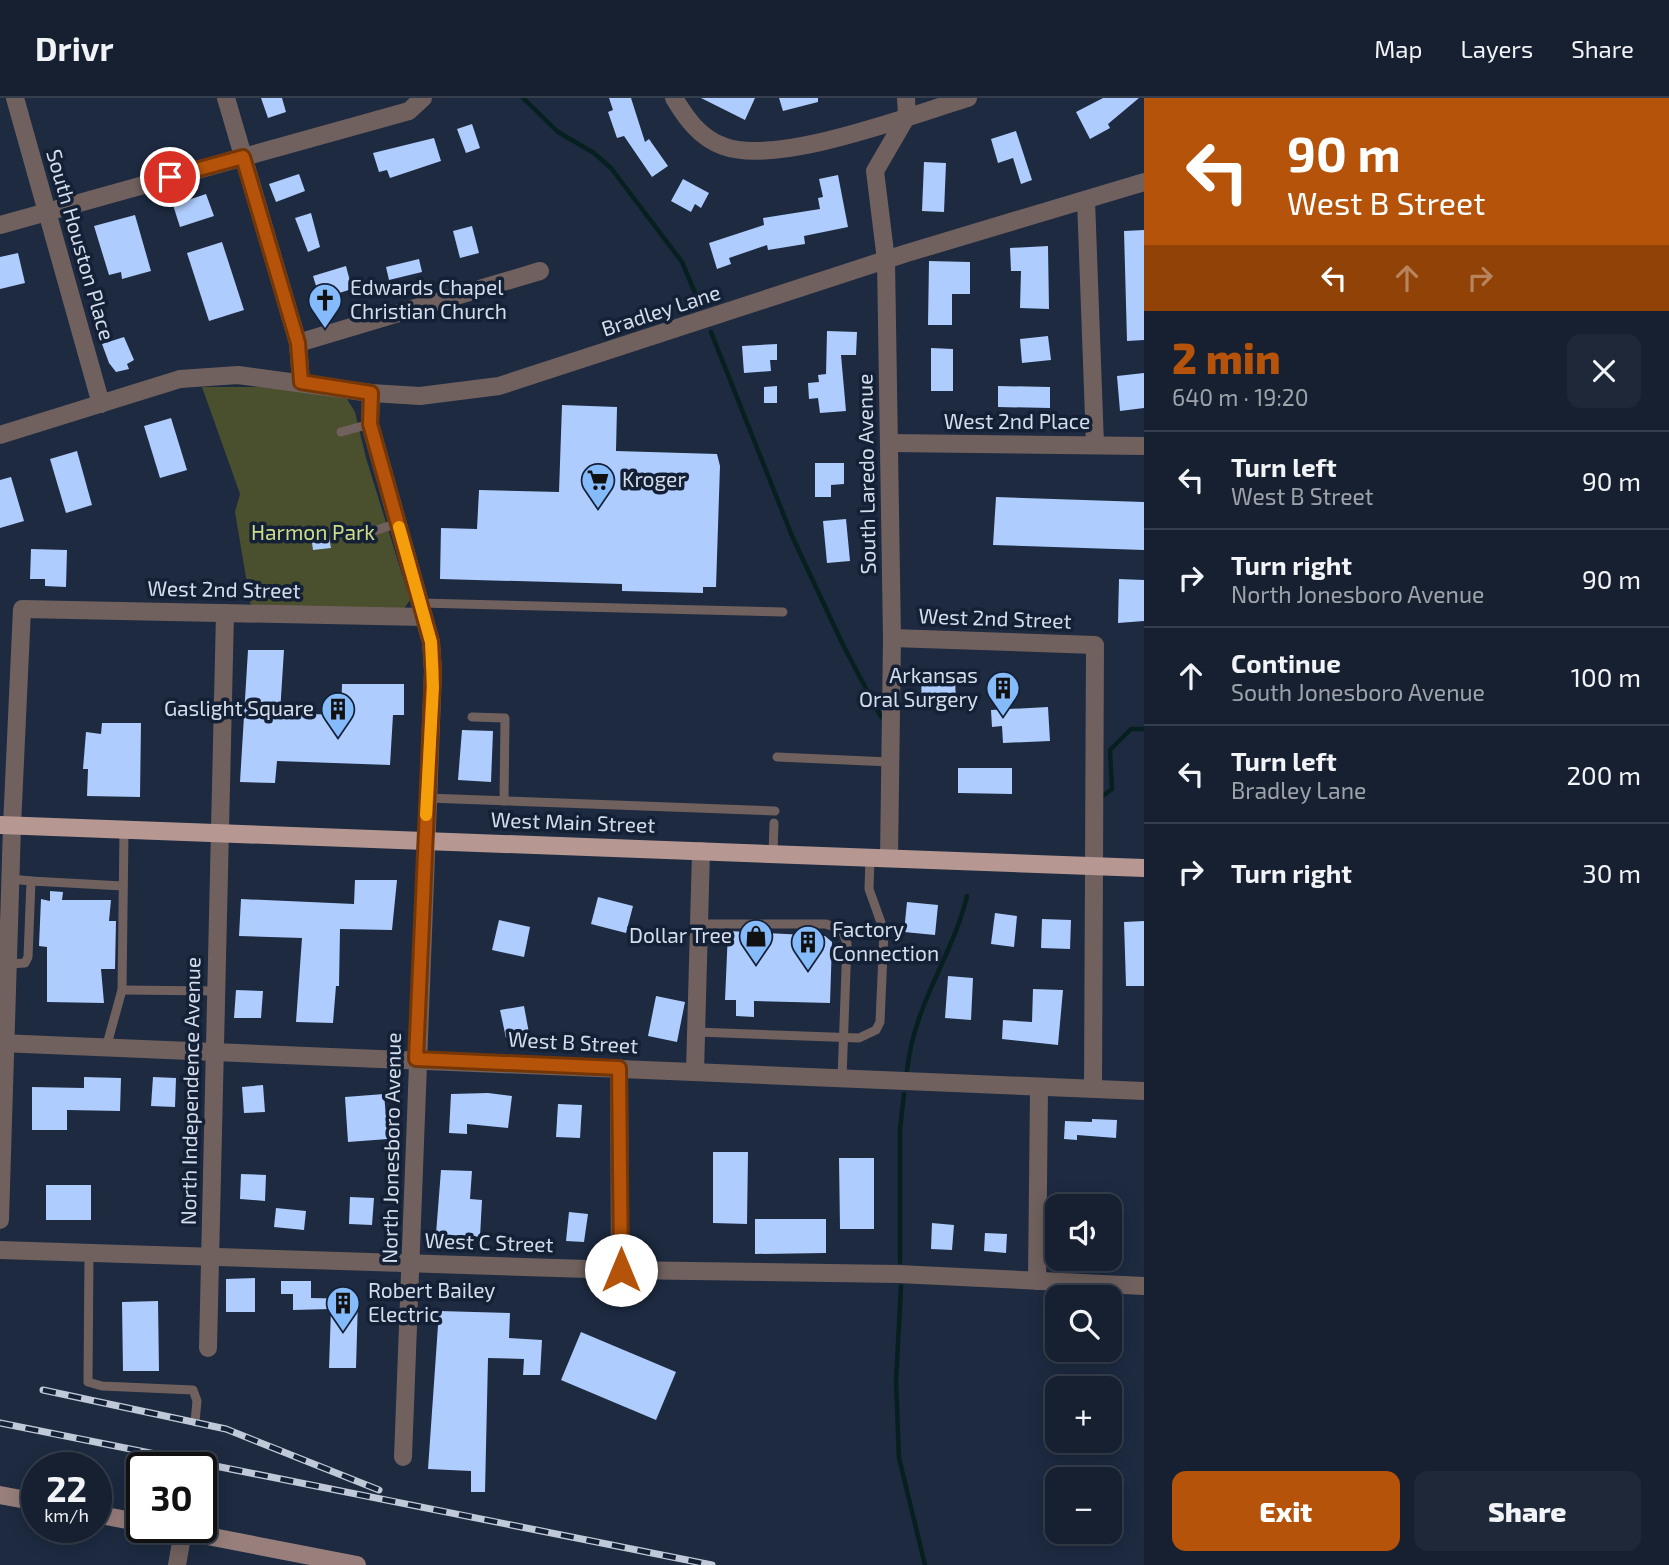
<!DOCTYPE html>
<html lang="en">
<head>
<meta charset="utf-8">
<style>
	body { margin:0; font-family:"Exo 2",sans-serif; background:#1f2838; color:#f1f3f6; height:100vh; display:flex; flex-direction:column; font-size:26px; white-space:nowrap }
	* { box-sizing:border-box; margin:0 }
	p { font-size:23px; color:#9ea3ab }
	.icon { flex:none; width:38px; height:38px; fill:none; stroke:currentColor; stroke-width:2; stroke-linecap:round; stroke-linejoin:round }
	.map { position:relative; flex:1; overflow:hidden }
	.side { display:flex; flex-direction:column; background:#162030; width:525px }
	.side>* { flex:none }
	.top-card { background:#b45309; color:#fff; overflow:hidden }
	.controls { position:absolute; left:1045px; top:1096px; display:grid; gap:14px }
	.controls a { display:grid; place-items:center; width:77px; height:77px; border-radius:14px; background:#162030; box-shadow:0 4px 18px #0003,0 0 0 2px #353e4c; font-size:35px }
	.speed { position:absolute; left:21px; top:1354px; display:flex; gap:14px; font-size:35px; font-weight:700; text-align:center }
	.speed>* { display:grid; place-content:center; width:91px; height:91px; border-radius:50%; background:#162030; box-shadow:0 4px 18px #0003,0 0 0 2px #353e4c; line-height:1 }
	.speed small { font-size:18px; font-weight:400 }
	.speed .limit { border:4px solid #111; border-radius:10px; background:#fff; color:#111 }
	.pin { position:absolute; display:grid; place-items:center; width:60px; height:60px; color:#fff; margin:-30px; border:4px solid #fff; border-radius:50%; box-shadow:0 2px 7px #0007 }
	.me { position:absolute; width:77px; margin:-38px; rotate:0deg; stroke-linejoin:round; filter:drop-shadow(0 0 5px #0008) }
	.turn { display:flex; align-items:center; gap:24px; height:147px; padding:0 28px; font-size:32px }
	.turn .icon { width:91px; height:91px; stroke-width:2.5 }
	.turn b { display:block; font-size:49px; line-height:60px }
	.lanes { display:flex; align-items:center; height:66px; padding:0 28px; background:#0003; justify-content:center; gap:35px; direction:ltr }
	.lanes .off { opacity:.35 }
	.round { display:grid; place-items:center; flex:none; width:74px; height:74px; border-radius:14px; background:#1f2838 }
	.headline { display:flex; align-items:center; justify-content:space-between; height:119px; padding:0 28px }
	h1 { font-size:42px; font-weight:800; line-height:52px; color:#b45309 }
	.action { display:flex; gap:14px; margin-top:auto; padding:14px 28px }
	.action a { flex:1; height:80px; border-radius:14px; background:#b45309; color:#fff; font-size:28px; font-weight:800; line-height:80px; text-align:center }
	.action a+a { background:#1f2838; color:#f1f3f6 }
	ul { padding:0; list-style:none }
	li { display:flex; align-items:center; gap:21px; height:98px; padding:0 28px; border-top:2px solid #353e4c }
	li div { flex:1 }
	li b { display:block; font-size:26px }
	li em { font-style:normal }
	header { display:flex; align-items:center; gap:42px; box-sizing:border-box; height:98px; padding:0 35px; background:#162030; border-bottom:2px solid #353e4c }
	header strong { font-size:33px }
	nav { display:flex; gap:38px; margin-inline-start:auto; font-size:24px }
	main { display:flex; flex:1; min-height:0 }
	.map>svg:first-child { display:block }
</style>
</head>
<body>
<header>
<strong>Drivr</strong>
<nav><a>Map</a><a>Layers</a><a>Share</a></nav>
</header>
<main>
<div class="map">
<svg width="1144" height="1467" viewBox="0 0 1144 1467">
	<rect width="100%" height="100%" fill="#1d2a40"/>
	<path fill="#4a4f2d" d="M202,289H271L347,301L355,314L366,360L410,502L403,512L251,509L235,414L240,396Z"/>
	<g fill="none" stroke-linecap="round" stroke-linejoin="round">
		<g stroke="#062020" stroke-width="4.5">
			<path d="M523,0L558,34L594,55L611,70L682,164L701,209"/>
			<path d="M711,234L792,438L844,549L881,619"/>
			<path d="M1101,699L1112,691L1110,652L1131,631H1144"/>
			<path d="M907,972C915,903 952,860 967,798"/>
			<path d="M900,1164V1031L904,996"/>
			<path d="M901,1188L896,1284L899,1360L925,1467"/>
		</g>
	</g>
	<g fill="#aeccfe">
		<path d="M261,0H282L286,14L268,20Z"/>
		<path d="M609,0H631L645,44L649,41L668,68L652,79L624,38L617,40L608,14L613,12Z"/>
		<path d="M701,0H755L745,22Z"/>
		<path d="M779,0H818V4L783,13Z"/>
		<path d="M1103,0H1139L1108,26L1110,30L1090,41L1076,14Z"/>
		<path d="M472,26L480,50L466,55L457,31Z"/>
		<path d="M1016,33L1032,82L1021,86L1013,60L998,65L991,41Z"/>
		<path d="M434,40L441,63L390,80L387,72L379,74L373,55Z"/>
		<path d="M924,64L946,65L944,114L922,113Z"/>
		<path d="M299,76L305,93L276,104L269,86Z"/>
		<path d="M838,77L848,129L804,138L805,146L768,152L767,147L729,160L731,166L717,171L709,145L764,127L763,120L820,111L818,100L823,99L819,81Z"/>
		<path d="M683,81L709,95L701,110L695,106L691,114L671,103Z"/>
		<path d="M206,96L214,118L180,129L173,107Z"/>
		<path d="M311,115L320,149L308,154L295,120Z"/>
		<path d="M135,117L151,173L122,181L121,174L109,177L94,128Z"/>
		<path d="M472,128L479,155L460,160L453,133Z"/>
		<path d="M1144,132V242L1127,243L1124,133Z"/>
		<path d="M222,144L244,212L209,223L187,155Z"/>
		<path d="M1048,148L1049,211L1020,210L1021,173H1011L1010,150Z"/>
		<path d="M18,155L25,185L0,191V159Z"/>
		<path d="M419,161L422,174L389,182L386,169Z"/>
		<path d="M929,163L970,164V196H952V227H928Z"/>
		<path d="M346,168L352,191L320,201L313,178Z"/>
		<path d="M827,233L857,234L856,257H841L846,313L820,315L818,300L809,301L808,285L819,284L818,277L826,276Z"/>
		<path d="M1048,238L1051,262L1022,265L1020,241Z"/>
		<path d="M124,239L134,262L127,266L129,271L116,274L109,265L102,246Z"/>
		<path d="M777,246V262H770L771,273L744,275L742,248Z"/>
		<path d="M931,250L953,251V293H931Z"/>
		<path d="M1144,275V310L1120,313L1117,278Z"/>
		<path d="M777,288V305H764V289Z"/>
		<path d="M998,288L1050,289V310L998,309Z"/>
		<path d="M562,307L617,309L616,353L717,356L720,368L716,489H703V495L622,493V486L440,481L441,430L477,431L479,392L559,394Z"/>
		<path d="M171,320L187,372L160,380L144,328Z"/>
		<path d="M77,353L92,407L66,415L50,361Z"/>
		<path d="M815,365H844V386L831,387V399H815Z"/>
		<path d="M11,379L24,423L0,430V382Z"/>
		<path d="M996,399L1144,404V452L993,447Z"/>
		<path d="M846,421L850,463L827,465L823,423Z"/>
		<path d="M328,434L331,450L313,452L311,437Z"/>
		<path d="M31,451L67,452L66,489L45,488V481H30Z"/>
		<path d="M1119,481L1144,482V523L1118,525Z"/>
		<path d="M248,552H284L280,615L341,617L342,586H404V617H393L390,667L277,663L275,685L240,684Z"/>
		<path d="M955,580L956,606L922,607L921,581Z"/>
		<path d="M1048,609L1050,643L1003,645L1002,628L992,629L991,612Z"/>
		<path d="M102,625H141L140,699L87,698L88,671H83L86,634L101,636Z"/>
		<path d="M462,632L493,633L491,684L458,682Z"/>
		<path d="M958,670H1012V696L958,695Z"/>
		<path d="M355,782H397L392,832L340,831L339,888H336L333,925L296,924L302,840L239,838L241,801L354,806Z"/>
		<path d="M50,793L63,794L62,802H111L109,823H116L115,871H101L104,905L47,904V849L39,848L41,801L50,803Z"/>
		<path d="M598,799L633,808L626,835L591,826Z"/>
		<path d="M907,804L938,807L935,837L904,834Z"/>
		<path d="M995,815L1017,818L1014,849L991,846Z"/>
		<path d="M1042,821L1071,822L1070,851L1041,850Z"/>
		<path d="M499,822L530,829L524,859L492,852Z"/>
		<path d="M1144,823V888H1126L1124,824Z"/>
		<path d="M728,833L825,838L832,844L830,905L754,903V919L736,918V902H725Z"/>
		<path d="M948,878L973,880L971,922L945,920Z"/>
		<path d="M1033,891L1063,892L1058,947L1002,941L1003,922L1032,924Z"/>
		<path d="M236,892L263,893L261,920H234Z"/>
		<path d="M656,898L685,904L677,944L648,938Z"/>
		<path d="M524,908L529,935L506,940L500,912Z"/>
		<path d="M84,979L121,980L120,1013L67,1012V1032H32V989L84,990Z"/>
		<path d="M153,979L176,980L175,1009L151,1008Z"/>
		<path d="M263,987L265,1014L244,1015L242,989Z"/>
		<path d="M488,995L512,998L508,1030L467,1026V1036L449,1035L451,996Z"/>
		<path d="M384,996L388,1041L348,1044L345,999Z"/>
		<path d="M558,1006L582,1007L580,1040L556,1039Z"/>
		<path d="M1092,1021L1117,1022L1116,1040L1077,1037V1042L1064,1041L1065,1023L1092,1024Z"/>
		<path d="M713,1054H748L747,1126L713,1125Z"/>
		<path d="M839,1060H874V1131H840Z"/>
		<path d="M441,1072L472,1073L470,1101L482,1102L480,1139L436,1136Z"/>
		<path d="M241,1076L266,1077L265,1103L240,1101Z"/>
		<rect x="46" y="1087" width="45" height="35"/>
		<path d="M350,1099L374,1100L372,1127L349,1126Z"/>
		<path d="M276,1110L306,1113L304,1132L274,1129Z"/>
		<path d="M569,1114L588,1116L584,1144L566,1143Z"/>
		<path d="M755,1121H826V1155L755,1156Z"/>
		<path d="M932,1125L954,1127L952,1152L931,1151Z"/>
		<path d="M985,1135L1007,1136L1006,1155L984,1153Z"/>
		<path d="M255,1180V1214H226V1181Z"/>
		<path d="M281,1183H311V1200L358,1201L356,1270H329L331,1211L293,1212V1196H281Z"/>
		<path d="M158,1203L159,1273H123L122,1204Z"/>
		<path d="M439,1213L510,1215L509,1240L542,1242L540,1277H523L524,1261L488,1260L485,1394H471V1373L428,1371Z"/>
		<path d="M581,1234L676,1274L656,1322L561,1282Z"/>
	</g>
	<g fill="none" stroke-linecap="round" stroke-linejoin="round">
		<g stroke="#70615e" stroke-width="9">
			<path d="M341,334L370,326"/>
			<path d="M371,434L398,425"/>
			<path d="M421,505L783,514"/>
			<path d="M472,619L505,620L504,703"/>
			<path d="M777,659L890,664"/>
			<path d="M427,700L775,713"/>
			<path d="M773,756L774,725"/>
			<path d="M31,783L123,788"/>
			<path d="M699,826H826L842,832L847,845L842,980"/>
			<path d="M8,866L25,865L28,859L31,783L10,781"/>
			<path d="M122,892L216,893"/>
			<path d="M696,934L859,940L876,932L880,924L884,833L869,791L870,760"/>
			<path d="M106,950L122,892L124,733"/>
			<path d="M89,1156L88,1284L102,1288L193,1292L197,1303L195,1324"/>
		</g>
		<g stroke="#70615e" stroke-width="18">
			<path d="M15,0L101,306"/>
			<path d="M226,0L298,245L301,284"/>
			<path d="M674,0C686,20 700,40 723,48C776,69 911,17 968,0"/>
			<path d="M1086,102L1095,346"/>
			<path d="M0,127L409,13L423,0"/>
			<path d="M298,245L540,173"/>
			<path d="M371,295L370,326L431,544L433,573L403,1359"/>
			<path d="M0,337L180,281"/>
			<path d="M889,345L1144,348"/>
			<path d="M892,540L1095,547L1093,991"/>
			<path d="M889,760L892,540L886,162L875,73L907,18L906,0"/>
			<path d="M0,945L1144,993"/>
			<path d="M619,970L620,1172"/>
			<path d="M695,974L701,753"/>
			<path d="M0,1122L12,728L22,511L424,519"/>
			<path d="M0,1152L620,1172L898,1176L1144,1188"/>
			<path d="M1037,1183L1039,990"/>
			<path d="M208,1250L225,515"/>
			<path d="M177,1467L183,1433"/>
		</g>
		<path stroke="#70615e" stroke-width="18" d="M180,281L238,277L371,295L420,298L499,288L907,155L1144,84"/>
		<g stroke="#987f7c" stroke-width="18">
			<path d="M0,1397L37,1404"/>
			<path d="M96,1416L142,1425"/>
			<path d="M166,1430L357,1467"/>
		</g>
		<path stroke="#b69792" stroke-width="18" d="M0,727L1144,770"/>
		<defs>
			<g id="rail">
				<path d="M43,1292L226,1331L379,1392"/>
				<path d="M0,1325L712,1467"/>
			</g>
		</defs>
		<use href="#rail" stroke="#bfc9d8" stroke-width="7"/>
		<use href="#rail" stroke="#142036" stroke-width="4.5" stroke-dasharray="13" stroke-linecap="butt"/>
	</g>
	<g fill="none" stroke-linecap="round" stroke-linejoin="round">
		<defs>
			<path id="route" d="M170,79L243,59L298,245L301,284L371,295L370,326L431,544L433,573L416,961L619,970L621,1172"/>
		</defs>
		<use href="#route" stroke="#753606" stroke-width="18"/>
		<use href="#route" stroke="#b45309" stroke-width="12"/>
		<path stroke="#f59e0b" stroke-width="12" d="M399,429L431,544L433,589L426,717"/>
	</g>
	<defs>
		<symbol id="church-pin" viewBox="-11 -11 22 30"><path d="M0 17L-7.5 6A9.5 9.5 0 1 1 7.5 6Z" fill="#85bbfb" stroke="#142036"/><path d="M-1.2-6h2.4v3.5h3.3v2.4h-3.3V6h-2.4V-.1h-3.3v-2.4h3.3Z" fill="#111"/></symbol>
		<symbol id="supermarket-pin" viewBox="-11 -11 22 30"><path d="M0 17L-7.5 6A9.5 9.5 0 1 1 7.5 6Z" fill="#85bbfb" stroke="#142036"/><path d="M-6-5.5h2.5l.6 2H6L4.5 2H-2.5L-4.4-4H-6ZM-1.5 3.2a1.3 1.3 0 1 0 .1 0ZM3 3.2a1.3 1.3 0 1 0 .1 0Z" fill="#111"/></symbol>
		<symbol id="building-pin" viewBox="-11 -11 22 30"><path d="M0 17L-7.5 6A9.5 9.5 0 1 1 7.5 6Z" fill="#85bbfb" stroke="#142036"/><path d="M-4-6H4V6H1V3H-1V6H-4ZM-2.5-4.3h1.7v1.8h-1.7ZM.8-4.3h1.7v1.8H.8ZM-2.5-1h1.7V.8h-1.7ZM.8-1h1.7V.8H.8Z" fill="#111"/></symbol>
		<symbol id="shop-pin" viewBox="-11 -11 22 30"><path d="M0 17L-7.5 6A9.5 9.5 0 1 1 7.5 6Z" fill="#85bbfb" stroke="#142036"/><path d="M-5-2.5h2.3a2.7 3.5 0 0 1 5.4 0H5L5.5 6h-11ZM-1.5-2.5h3a1.5 2.3 0 0 0-3 0Z" fill="#111"/></symbol>
	</defs>
	<g fill-rule="evenodd">
		<use href="#church-pin" x="306" y="183" width="38" height="52"/>
		<use href="#supermarket-pin" x="579" y="363" width="38" height="52"/>
		<use href="#building-pin" x="984" y="571" width="38" height="52"/>
		<use href="#building-pin" x="319" y="592" width="38" height="52"/>
		<use href="#shop-pin" x="737" y="819" width="38" height="52"/>
		<use href="#building-pin" x="789" y="825" width="38" height="52"/>
		<use href="#building-pin" x="324" y="1186" width="38" height="52"/>
	</g>
	<g text-anchor="middle" stroke-width="7" stroke-linejoin="round" paint-order="stroke">
		<g font-size="21" fill="#d4ddec" stroke="#142036">
			<text transform="translate(80 147) rotate(74)" y="7">South Houston Place</text>
			<text transform="translate(661 213) rotate(-18)" y="7">Bradley Lane</text>
			<text x="1017" y="331">West 2nd Place</text>
			<text transform="translate(867 376) rotate(-91)" y="7">South Laredo Avenue</text>
			<text transform="translate(224 492) rotate(1)" y="7">West 2nd Street</text>
			<text transform="translate(995 521) rotate(2)" y="7">West 2nd Street</text>
			<text transform="translate(573 725) rotate(2)" y="7">West Main Street</text>
			<text transform="translate(573 945) rotate(3)" y="7">West B Street</text>
			<text transform="translate(191 993) rotate(-89)" y="7">North Independence Avenue</text>
			<text transform="translate(392 1050) rotate(-89)" y="7">North Jonesboro Avenue</text>
			<text transform="translate(489 1145) rotate(2)" y="7">West C Street</text>
		</g>
		<g font-size="21" fill="#d4ddec" stroke="#142036" text-anchor="start">
			<text x="350" y="197">Edwards Chapel<tspan x="350" dy="24">Christian Church</tspan></text>
			<text x="622" y="389">Kroger</text>
			<text x="978" y="585" text-anchor="end">Arkansas<tspan x="978" dy="24">Oral Surgery</tspan></text>
			<text x="314" y="618" text-anchor="end">Gaslight Square</text>
			<text x="832" y="839">Factory<tspan x="832" dy="24">Connection</tspan></text>
			<text x="732" y="845" text-anchor="end">Dollar Tree</text>
			<text x="368" y="1200">Robert Bailey<tspan x="368" dy="24">Electric</tspan></text>
		</g>
		<g font-size="21" fill="#cfdc88" stroke="#142036">
			<text x="313" y="442">Harmon Park</text>
		</g>
	</g>
</svg>
<div class="controls">
<a><svg class="icon" aria-label="sound" viewBox="0 0 24 24"><path d="M4 9h4l5-4v14l-5-4H4zM17 9q2 3 0 6"/></svg></a>
<a><svg class="icon" aria-label="search" viewBox="0 0 24 24"><circle cx="10" cy="10" r="6"/><path d="M15 15l6 6"/></svg></a>
<a>+</a>
<a>−</a>
</div>
<div class="speed"><div>22<small>km/h</small></div><div class="limit">30</div></div>
<div class="pin" style="left:170px;top:79px;background:#d93025"><svg class="icon" aria-label="arrive" viewBox="0 0 24 24"><path d="M6 21V4h12l-3 4 3 4H6"/></svg></div>
<svg class="me" style="left:621px;top:1172px" viewBox="-20 -20 40 40"><circle r="19" fill="#fff"/><path d="M0-13L10 11 0 6-10 11z" fill="#b45309"/></svg>
</div>
<section class="side">
<div class="top-card">
<div class="turn"><svg class="icon" aria-label="left" viewBox="0 0 24 24"><path d="M17 20v-9H6M10 6l-5 5 5 5"/></svg><div><b>90 m</b>West B Street</div></div>
<div class="lanes"><svg class="icon" aria-label="left" viewBox="0 0 24 24"><path d="M17 20v-9H6M10 6l-5 5 5 5"/></svg><svg class="icon off" aria-label="ahead" viewBox="0 0 24 24"><path d="M12 20V5M6 11l6-6 6 6"/></svg><svg class="icon off" aria-label="right" viewBox="0 0 24 24"><path d="M7 20v-9h11M14 6l5 5-5 5"/></svg></div>
</div>
<div class="headline"><div><h1>2 min</h1><p>640 m · 19:20</p></div><a class="round"><svg class="icon" aria-label="close" viewBox="0 0 24 24"><path d="M6 6l12 12M18 6L6 18"/></svg></a></div>
<ul>
<li><svg class="icon" aria-label="left" viewBox="0 0 24 24"><path d="M17 20v-9H6M10 6l-5 5 5 5"/></svg><div><b>Turn left</b><p>West B Street</p></div><em>90 m</em></li>
<li><svg class="icon" aria-label="right" viewBox="0 0 24 24"><path d="M7 20v-9h11M14 6l5 5-5 5"/></svg><div><b>Turn right</b><p>North Jonesboro Avenue</p></div><em>90 m</em></li>
<li><svg class="icon" aria-label="ahead" viewBox="0 0 24 24"><path d="M12 20V5M6 11l6-6 6 6"/></svg><div><b>Continue</b><p>South Jonesboro Avenue</p></div><em>100 m</em></li>
<li><svg class="icon" aria-label="left" viewBox="0 0 24 24"><path d="M17 20v-9H6M10 6l-5 5 5 5"/></svg><div><b>Turn left</b><p>Bradley Lane</p></div><em>200 m</em></li>
<li><svg class="icon" aria-label="right" viewBox="0 0 24 24"><path d="M7 20v-9h11M14 6l5 5-5 5"/></svg><div><b>Turn right</b></div><em>30 m</em></li>
</ul>
<div class="action"><a>Exit</a><a>Share</a></div>
</section>
</main>
</body>
</html>
